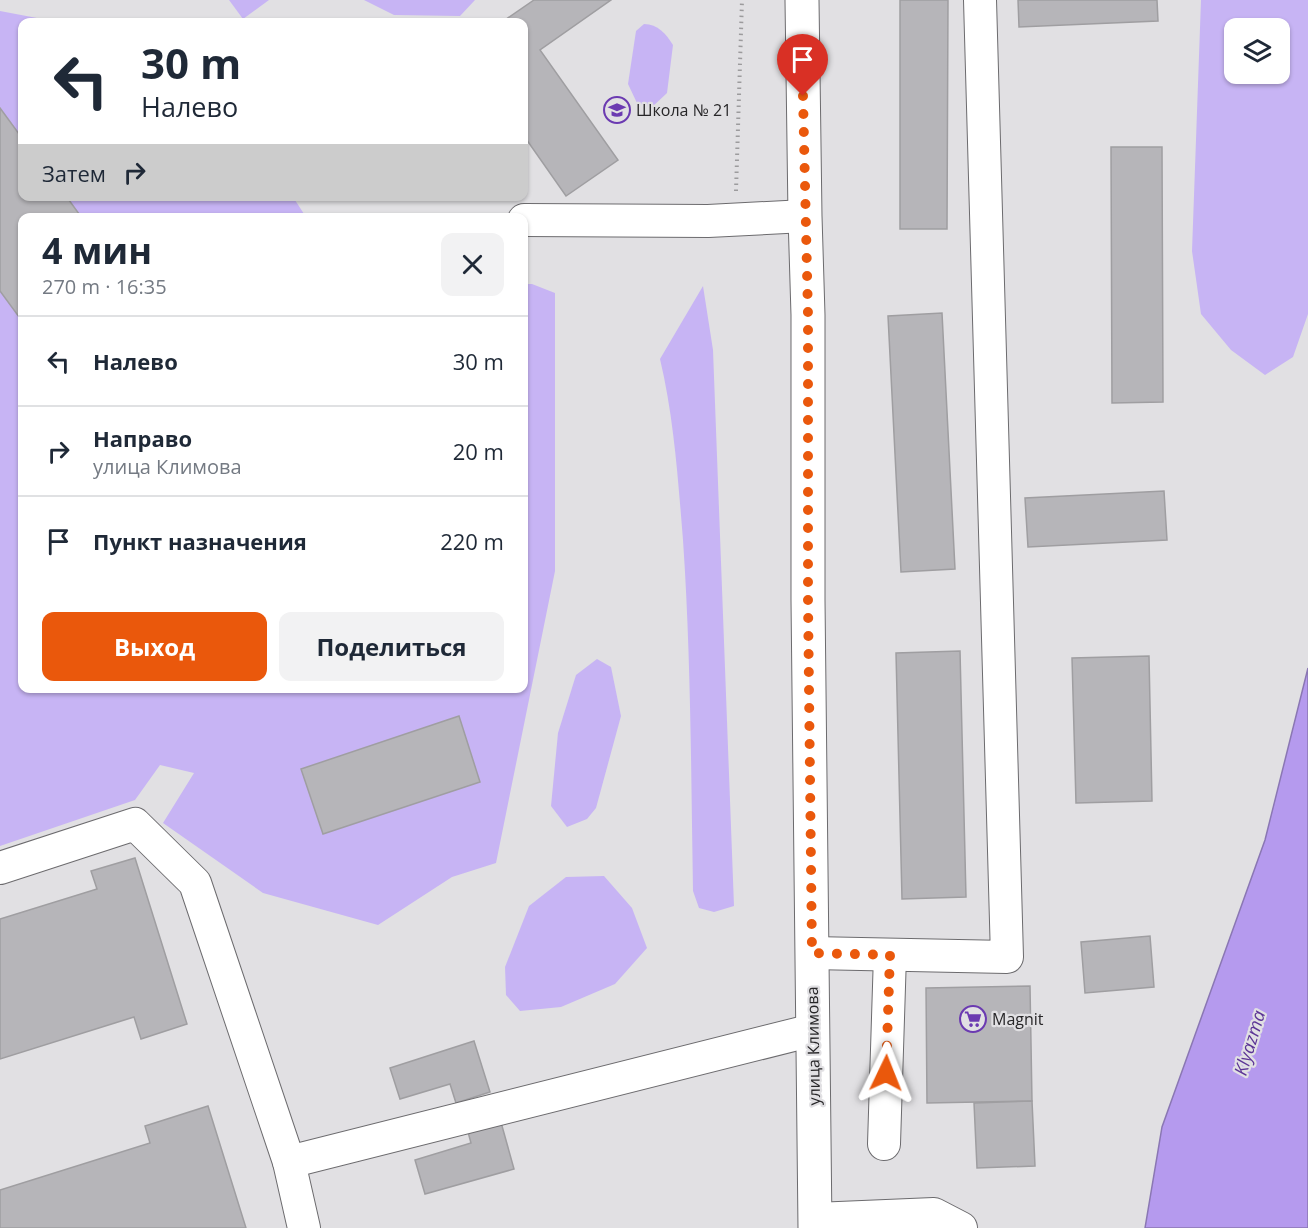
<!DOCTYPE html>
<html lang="ru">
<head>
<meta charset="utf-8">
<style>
	body { margin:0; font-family:"Open Sans",sans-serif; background:#f2f2f3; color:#1f2937; height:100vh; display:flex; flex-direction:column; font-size:22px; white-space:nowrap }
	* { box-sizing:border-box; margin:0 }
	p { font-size:20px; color:#747a83 }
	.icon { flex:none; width:33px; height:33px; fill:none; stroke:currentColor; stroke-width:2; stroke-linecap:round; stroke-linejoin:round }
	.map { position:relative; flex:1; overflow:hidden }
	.sheet { position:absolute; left:18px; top:213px; width:510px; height:480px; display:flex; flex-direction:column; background:#fff; border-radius:12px; box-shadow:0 2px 4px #0004 }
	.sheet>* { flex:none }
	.hud { position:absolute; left:18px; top:18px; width:510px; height:183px; border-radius:12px; box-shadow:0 2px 4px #0004; background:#fff; color:#1f2937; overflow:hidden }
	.buttons { position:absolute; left:1224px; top:18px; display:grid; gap:12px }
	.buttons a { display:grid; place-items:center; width:66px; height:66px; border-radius:12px; background:#fff; box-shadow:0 2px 4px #0004; font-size:30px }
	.pin { position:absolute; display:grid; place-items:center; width:51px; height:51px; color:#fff; margin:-62px -26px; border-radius:50% 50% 50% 0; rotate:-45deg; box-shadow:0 0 6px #0007 }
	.pin .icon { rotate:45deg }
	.me { position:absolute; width:66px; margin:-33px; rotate:2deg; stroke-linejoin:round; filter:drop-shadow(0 0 4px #0008) }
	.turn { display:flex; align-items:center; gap:21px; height:126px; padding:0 24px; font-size:27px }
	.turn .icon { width:78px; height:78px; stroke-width:2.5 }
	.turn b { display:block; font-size:42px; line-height:51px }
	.then { display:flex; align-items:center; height:57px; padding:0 24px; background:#0003; gap:12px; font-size:22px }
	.round { display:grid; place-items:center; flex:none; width:63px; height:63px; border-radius:12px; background:#f2f2f3 }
	.head { display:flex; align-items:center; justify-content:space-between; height:102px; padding:0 24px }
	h1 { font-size:36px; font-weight:700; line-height:45px }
	.cta { display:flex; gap:12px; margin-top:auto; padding:12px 24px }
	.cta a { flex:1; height:69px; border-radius:12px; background:#ea580c; color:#fff; font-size:24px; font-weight:700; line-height:69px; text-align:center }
	.cta a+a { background:#f2f2f3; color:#1f2937 }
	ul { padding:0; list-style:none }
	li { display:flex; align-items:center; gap:18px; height:90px; padding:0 24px; border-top:2px solid #e0e1e3 }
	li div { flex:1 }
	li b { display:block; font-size:22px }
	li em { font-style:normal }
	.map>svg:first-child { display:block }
</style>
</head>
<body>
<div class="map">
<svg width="1308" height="1228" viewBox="0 0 1308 1228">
	<rect width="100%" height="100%" fill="#e1e0e3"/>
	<g fill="#c7b4f4" fill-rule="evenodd">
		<path d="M229,0H269L243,19Z"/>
		<path d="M364,0H475L460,16L394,15Z"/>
		<path d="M1201,0H1308V314L1293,357L1265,375L1231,350L1201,314L1192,251ZM1234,28H1280V74H1234Z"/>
		<path d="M0,11L58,22H22V196L293,197L306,217L22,218V688H524V284H532L555,293V571L496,863L452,877L378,925L263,893L163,823L194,773L160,765L135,800L0,846Z"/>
		<path d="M644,24C658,24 666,34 673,45L667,93L651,108L637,103L628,84L636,31Z"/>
		<path d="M703,286L713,350L734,906L714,912L699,908L693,891C691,774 691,657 683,540C678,479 674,418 660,359Z"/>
		<path d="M597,659L611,667L621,716L596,808L587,819L567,827L551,806L558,733L576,675Z"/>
		<path d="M604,876L632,908L647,948L615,984L561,1007L520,1011L506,995L505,967L529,906L566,877Z"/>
	</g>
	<path fill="#b59aee" stroke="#8a77b3" stroke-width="1.5" d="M1308,668V1228H1145L1162,1127L1265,840Z"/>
	<g fill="#b6b5b9" stroke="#9f9ea1" stroke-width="1.5">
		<path d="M534,0H611L540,50L618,160L566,196L524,136V22H502Z"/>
		<path d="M900,0H948L947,229H900Z"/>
		<path d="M1018,0H1157L1158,21L1019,27Z"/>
		<path d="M0,108L22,138V196H66L82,218H22V321L0,291Z"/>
		<path d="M1111,147H1162L1163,402L1112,403Z"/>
		<path d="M942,313L955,569L901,572L888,316Z"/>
		<path d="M1164,491L1167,540L1028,547L1025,498Z"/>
		<path d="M960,651L966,897L902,899L896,653Z"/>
		<path d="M1149,656L1152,801L1076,803L1072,658Z"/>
		<path d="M459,716L480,782L323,834L301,769Z"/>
		<path d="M135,858L187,1024L141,1039L134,1017L0,1059V919L97,889L91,871Z"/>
		<path d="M1150,936L1154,987L1085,993L1081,942Z"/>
		<path d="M1030,986L1032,1101L927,1103L926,988Z"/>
		<path d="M474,1041L490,1092L456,1103L450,1084L400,1099L390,1068Z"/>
		<path d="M1032,1101L1035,1166L977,1168L974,1103Z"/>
		<path d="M208,1106L246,1228H0V1190L150,1143L145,1126Z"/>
		<path d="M497,1108L514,1169L425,1194L415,1160L471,1143L464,1117Z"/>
	</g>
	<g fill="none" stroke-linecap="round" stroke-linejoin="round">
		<defs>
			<g id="minor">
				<path d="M524,220L708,221L805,216"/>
				<path d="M0,868L135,824L195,883L289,1162"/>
				<path d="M812,953L1007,957L980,0"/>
				<path d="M884,1144L890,955"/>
				<path d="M815,1219L934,1214L961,1228"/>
				<path d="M304,1228L289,1162L813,1030"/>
			</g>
			<path id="major" d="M802,0L805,216L808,315V600L815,1228"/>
		</defs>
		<use href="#minor" stroke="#6c6b6e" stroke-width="34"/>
		<use href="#major" stroke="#6c6b6e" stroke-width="35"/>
		<path stroke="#9c9b9d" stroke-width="4" stroke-dasharray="1.5 4.5" stroke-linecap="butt" d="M736,191L742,0"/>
		<use href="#minor" stroke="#fff" stroke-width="32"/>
		<use href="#major" stroke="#fff" stroke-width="33"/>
	</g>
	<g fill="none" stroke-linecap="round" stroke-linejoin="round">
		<path stroke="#ea580c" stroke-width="10" stroke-dasharray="0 18" d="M803,96L808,315V600L812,953L890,955L886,1073"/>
	</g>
	<defs>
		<symbol id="school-ring" viewBox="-11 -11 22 22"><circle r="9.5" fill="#e1e0e3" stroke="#6b3ab1" stroke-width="1.5"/><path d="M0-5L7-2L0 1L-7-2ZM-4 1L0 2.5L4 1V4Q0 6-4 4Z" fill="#6b3ab1"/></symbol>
		<symbol id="supermarket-ring" viewBox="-11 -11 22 22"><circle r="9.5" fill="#e1e0e3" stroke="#6b3ab1" stroke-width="1.5"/><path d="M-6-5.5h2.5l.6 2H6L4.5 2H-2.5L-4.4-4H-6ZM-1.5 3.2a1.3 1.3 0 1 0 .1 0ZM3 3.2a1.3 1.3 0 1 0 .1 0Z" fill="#6b3ab1"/></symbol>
	</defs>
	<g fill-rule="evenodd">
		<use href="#school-ring" x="602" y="95" width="30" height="30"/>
		<use href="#supermarket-ring" x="958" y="1004" width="30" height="30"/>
	</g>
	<g text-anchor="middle" stroke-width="4.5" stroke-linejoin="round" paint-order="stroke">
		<g font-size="16" fill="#272628" stroke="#e1e0e3" text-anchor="start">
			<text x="636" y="116">Школа № 21</text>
			<text x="992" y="1025">Magnit</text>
		</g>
		<g font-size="16" fill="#272628" stroke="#e1e0e3">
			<text transform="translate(813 1046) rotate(-91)" y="6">улица Климова</text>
		</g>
		<g font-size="18" font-style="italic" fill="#5c3596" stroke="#e1e0e3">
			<text transform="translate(1250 1043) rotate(-73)" y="6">Klyazma</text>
		</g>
	</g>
</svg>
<div class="buttons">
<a><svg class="icon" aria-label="layers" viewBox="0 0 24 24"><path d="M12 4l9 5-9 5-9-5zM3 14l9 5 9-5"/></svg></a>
</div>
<div class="pin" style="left:803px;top:96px;background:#d93025"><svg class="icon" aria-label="arrive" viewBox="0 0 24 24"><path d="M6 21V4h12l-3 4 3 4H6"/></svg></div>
<svg class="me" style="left:886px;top:1073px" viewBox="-20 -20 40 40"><path d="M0-17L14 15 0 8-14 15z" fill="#ea580c" stroke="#fff" stroke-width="4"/></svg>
<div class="hud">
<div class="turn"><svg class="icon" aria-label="left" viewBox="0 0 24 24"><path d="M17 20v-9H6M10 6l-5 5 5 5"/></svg><div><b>30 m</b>Налево</div></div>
<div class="then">Затем<svg class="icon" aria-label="right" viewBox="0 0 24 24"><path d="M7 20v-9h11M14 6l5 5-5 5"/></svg></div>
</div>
<section class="sheet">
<div class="head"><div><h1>4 мин</h1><p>270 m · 16:35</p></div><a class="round"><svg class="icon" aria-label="close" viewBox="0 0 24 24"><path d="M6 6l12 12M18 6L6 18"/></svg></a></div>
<ul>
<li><svg class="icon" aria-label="left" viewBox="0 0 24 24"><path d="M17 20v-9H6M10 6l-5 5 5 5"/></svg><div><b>Налево</b></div><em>30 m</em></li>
<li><svg class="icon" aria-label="right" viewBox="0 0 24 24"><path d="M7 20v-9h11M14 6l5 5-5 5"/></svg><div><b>Направо</b><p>улица Климова</p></div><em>20 m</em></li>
<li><svg class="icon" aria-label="arrive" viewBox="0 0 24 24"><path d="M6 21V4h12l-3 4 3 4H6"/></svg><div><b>Пункт назначения</b></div><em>220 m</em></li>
</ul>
<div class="cta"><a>Выход</a><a>Поделиться</a></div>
</section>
</div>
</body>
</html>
